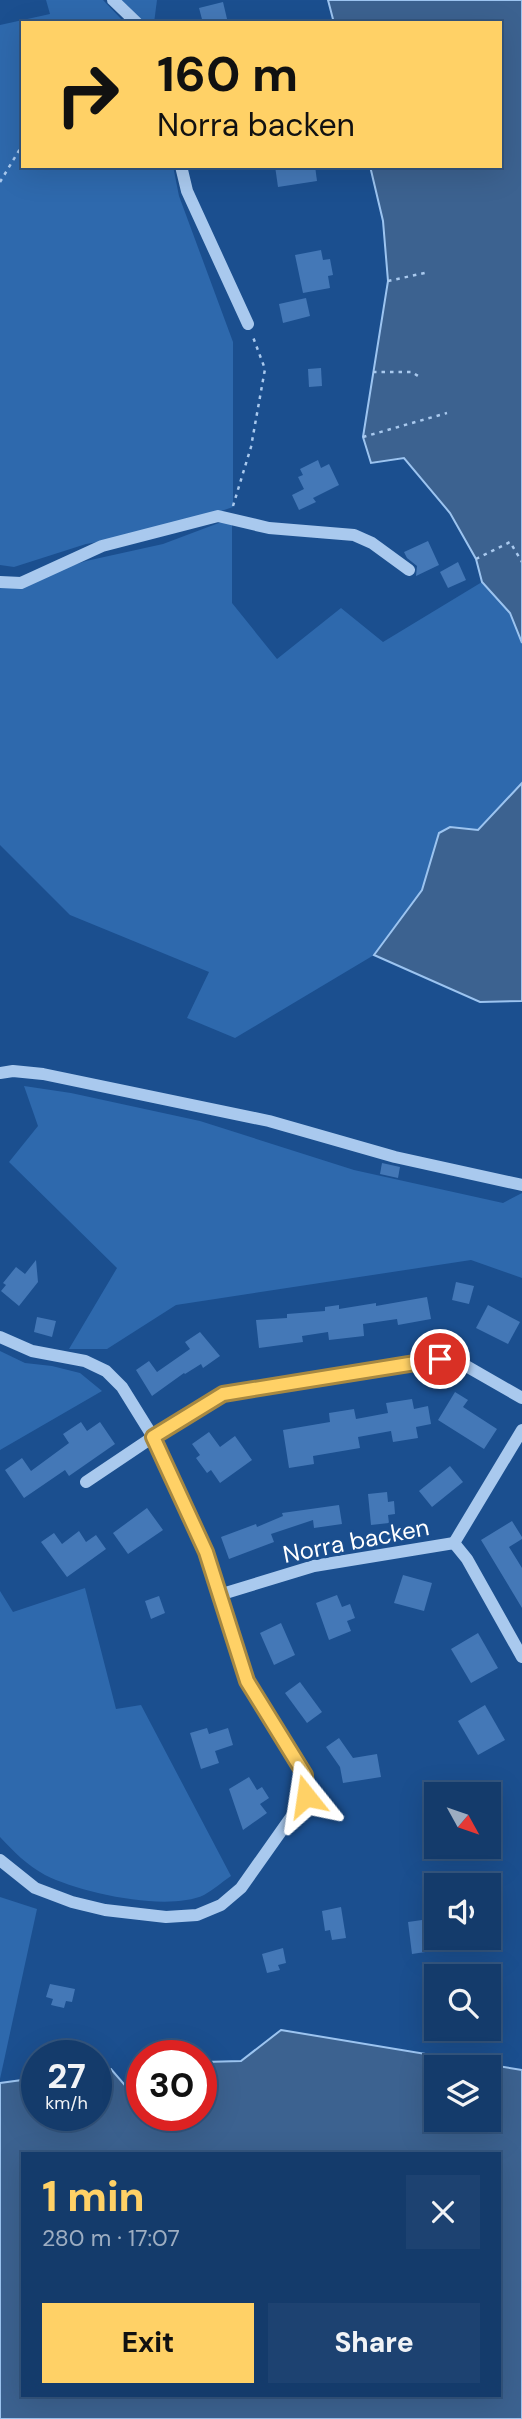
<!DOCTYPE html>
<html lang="en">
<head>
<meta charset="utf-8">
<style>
	body { margin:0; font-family:"DM Sans",sans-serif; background:#1d4271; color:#f1f3f6; height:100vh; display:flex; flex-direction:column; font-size:26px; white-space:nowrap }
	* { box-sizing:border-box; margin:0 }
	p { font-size:23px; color:#9dadc1 }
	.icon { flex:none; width:38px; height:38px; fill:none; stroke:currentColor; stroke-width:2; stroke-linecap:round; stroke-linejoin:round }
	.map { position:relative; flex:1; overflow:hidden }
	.details { position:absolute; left:21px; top:2152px; width:480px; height:245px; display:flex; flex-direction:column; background:#143b6b; border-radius:0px; box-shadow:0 7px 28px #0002,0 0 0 2px #33557e }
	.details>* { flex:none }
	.hud { position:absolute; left:21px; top:21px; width:481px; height:147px; border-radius:0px; box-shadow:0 7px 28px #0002,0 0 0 2px #33557e; background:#ffd166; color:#111; overflow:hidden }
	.needle { width:46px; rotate:130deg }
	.tools { position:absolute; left:424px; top:1782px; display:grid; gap:14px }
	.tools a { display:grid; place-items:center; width:77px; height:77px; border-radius:0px; background:#143b6b; box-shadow:0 7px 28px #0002,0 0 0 2px #33557e; font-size:35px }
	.speed { position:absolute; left:21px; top:2040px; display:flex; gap:14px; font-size:35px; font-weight:700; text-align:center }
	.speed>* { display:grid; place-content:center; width:91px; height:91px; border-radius:50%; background:#143b6b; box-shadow:0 7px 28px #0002,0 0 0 2px #33557e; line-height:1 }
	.speed small { font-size:18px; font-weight:400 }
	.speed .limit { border:10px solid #d22; background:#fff; color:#111 }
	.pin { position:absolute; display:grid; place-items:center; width:60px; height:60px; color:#fff; margin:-30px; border:4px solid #fff; border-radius:50%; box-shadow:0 2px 7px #0007 }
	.me { position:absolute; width:77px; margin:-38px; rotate:345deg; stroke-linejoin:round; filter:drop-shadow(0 0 5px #0008) }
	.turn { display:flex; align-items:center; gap:24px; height:147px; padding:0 21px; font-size:32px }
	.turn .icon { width:91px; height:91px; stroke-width:2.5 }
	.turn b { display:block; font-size:49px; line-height:60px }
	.round { display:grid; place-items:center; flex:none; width:74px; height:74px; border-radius:0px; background:#1d4271 }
	.head { display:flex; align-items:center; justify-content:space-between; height:119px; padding:0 21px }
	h1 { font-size:42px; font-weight:800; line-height:52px; color:#ffd166 }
	.button { display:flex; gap:14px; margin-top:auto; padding:14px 21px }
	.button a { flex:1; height:80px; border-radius:0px; background:#ffd166; color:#111; font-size:28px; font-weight:800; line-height:80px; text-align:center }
	.button a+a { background:#1d4271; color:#f1f3f6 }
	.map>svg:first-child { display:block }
</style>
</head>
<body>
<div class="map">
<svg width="522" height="2419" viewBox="0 0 522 2419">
	<rect width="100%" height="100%" fill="#1b4f8f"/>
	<g fill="#2e69ad">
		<path d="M46,0H103L125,23H23V166H173L179,196L233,342V507L165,530L86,544L14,567L0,565V25L50,14Z"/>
		<path d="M119,0H157L154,23H143Z"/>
		<path d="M232,518V603L277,659L341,608L383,642L482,582L510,613L522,643V783L478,830L450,827L439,833L422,890L374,955L235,1038L187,1018L209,972L70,915L0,845V580L21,582L86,561L163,544Z"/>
		<path d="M24,1086L71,1093L200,1121L354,1170L503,1203L522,1193V1278L471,1260L176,1305L107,1349H69L117,1268L9,1162L38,1126Z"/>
		<path d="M0,1351L25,1363L52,1366L80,1373L102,1391L0,1450Z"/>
		<path d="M85,1588L116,1709L141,1705L231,1876C222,1882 213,1890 204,1895C167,1912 81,1893 45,1875C27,1865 14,1852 0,1837V1591L13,1612Z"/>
		<path d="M0,1897L37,1909L0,2079Z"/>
	</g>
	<g fill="#3c6290" stroke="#9cc4f0" stroke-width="2" fill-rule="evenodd">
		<path d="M328,0H522V643L510,613L482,582L476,559L450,513L404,458L371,463L363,437L388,281L383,221L370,166H500V23H334Z"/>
		<path d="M522,783V1001L480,1002L374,955L422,890L439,833L450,827L478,830Z"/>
		<path d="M281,2030L522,2070V2419H0V2083L37,2078V2116H96V2071L111,2069L142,2105V2116H151L161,2127L187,2116H201V2072L204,2062L241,2061ZM436,2067H488V2119H436ZM23,2154H499V2396H23Z"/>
	</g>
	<g fill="#4478b7">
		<path d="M223,2L228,23H203L199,8Z"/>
		<path d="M275,166H315L317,181L278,187Z"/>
		<path d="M321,250L323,260L330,259L333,275L328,276L330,288L303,293L295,255Z"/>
		<path d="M306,298L310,316L283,323L279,304Z"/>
		<path d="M321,368L322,386L309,387L308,369Z"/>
		<path d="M318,460L321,468L329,464L339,485L313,498L316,502L299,510L292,495L304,489L298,477L303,475L300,469Z"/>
		<path d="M428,541L439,565L416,576L417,566L407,558L404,552Z"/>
		<path d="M458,562L466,580L448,588L440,572Z"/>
		<path d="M382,1163L400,1167L398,1178L380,1174Z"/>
		<path d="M36,1260L38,1282L19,1306L1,1291L6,1285L3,1283L16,1267L25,1274Z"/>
		<path d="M456,1282L474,1286L469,1304L452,1300Z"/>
		<path d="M427,1297L431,1319L398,1325L397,1319L363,1324L364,1336L329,1340L328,1332L302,1336L303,1342L259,1348L256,1320L287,1318V1314L325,1311V1307L339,1305V1309L376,1303V1306Z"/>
		<path d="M488,1305L520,1322L508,1344L476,1328Z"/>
		<path d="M37,1317L56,1321L52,1337L34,1332Z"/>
		<path d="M200,1332L220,1356L203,1368L201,1364L185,1374L184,1373L152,1396L136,1370L149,1361L157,1372L190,1349L185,1342Z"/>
		<path d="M455,1392L468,1400L463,1407L497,1429L484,1449L438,1420Z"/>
		<path d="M412,1399L414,1409L428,1406L431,1424L416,1427L418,1438L393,1442L391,1431L358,1437L360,1448L313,1456L314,1464L289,1468L283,1430L330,1422L329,1413L354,1409L356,1419L388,1413L386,1403Z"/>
		<path d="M81,1422L87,1431L100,1422L115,1444L69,1476L65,1470L24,1498L5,1470L22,1458L31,1471L69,1443L63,1434Z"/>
		<path d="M209,1432L220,1447L235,1436L252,1460L220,1483L211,1470L207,1473L196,1458L200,1455L192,1444Z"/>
		<path d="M450,1466L463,1482L432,1507L419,1491Z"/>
		<path d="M387,1492L388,1502L394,1501L395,1514L388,1515L389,1523L371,1525L368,1494Z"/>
		<path d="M339,1505L342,1524L314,1528L313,1520L271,1534L274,1542L229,1559L221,1537L256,1524L257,1527L283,1516L282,1513Z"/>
		<path d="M147,1508L163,1530L128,1554L113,1533Z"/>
		<path d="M512,1521L522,1537V1539L509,1547L522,1568V1608L481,1540Z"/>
		<path d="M79,1531L86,1542L96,1535L106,1549L67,1577L41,1542L54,1533L62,1544Z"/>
		<path d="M403,1575L432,1583L424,1611L394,1603Z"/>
		<path d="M337,1595L342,1607L350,1604L355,1618L347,1621L351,1631L329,1640L316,1603Z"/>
		<path d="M159,1596L165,1613L151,1619L145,1601Z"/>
		<path d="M281,1623L295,1655L274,1665L260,1633Z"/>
		<path d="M478,1633L498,1668L471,1683L451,1649Z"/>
		<path d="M300,1682L322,1712L307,1723L285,1693Z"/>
		<path d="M485,1705L505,1740L478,1755L458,1721Z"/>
		<path d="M207,1728L209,1734L228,1728L233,1745L215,1751L219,1763L201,1769L190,1733Z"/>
		<path d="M339,1738L353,1758L377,1754L381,1777L343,1783L340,1767L326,1747Z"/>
		<path d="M249,1777L257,1790L262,1787L269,1798L260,1804L267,1813L243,1830L229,1789Z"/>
		<path d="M341,1907L346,1938L332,1940L330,1930L325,1931L322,1911Z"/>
		<path d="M436,1918V1937H438L439,1950L412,1954L408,1922Z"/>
		<path d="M283,1948L286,1963L278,1965L280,1970L267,1973L262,1954Z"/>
		<path d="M50,1984L75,1989L72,2002L66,2001L64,2008L51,2005L53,1999L46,1997Z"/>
	</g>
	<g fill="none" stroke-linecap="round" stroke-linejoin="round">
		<g stroke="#a9c9ee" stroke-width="2.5" stroke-dasharray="3.5 5" stroke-linecap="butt">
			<path d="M0,182L23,144"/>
			<path d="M388,281L429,272"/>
			<path d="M373,372H412L421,378"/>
			<path d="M363,437L447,413"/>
			<path d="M233,506L251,447L265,369L253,337"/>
			<path d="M476,559L510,542L522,562"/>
		</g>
		<g stroke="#a9c9ee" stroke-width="12">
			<path d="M113,0L137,23"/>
			<path d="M181,166L187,191L248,324"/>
			<path d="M0,582L21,583L102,546L218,516L269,528L354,535L372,543L409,570"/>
			<path d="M0,1073L13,1071L43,1074L269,1121L395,1157L522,1185"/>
			<path d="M0,1337L32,1351L85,1361L106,1371L122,1387L153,1437L168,1469L206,1552L247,1681L305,1775L306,1796L241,1888L221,1905L197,1915L166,1917L105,1910L72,1902L35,1888L0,1860"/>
			<path d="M86,1482L153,1437L223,1394L440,1359L461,1363L522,1398"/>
			<path d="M454,1543L522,1430"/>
			<path d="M219,1595L314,1566L454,1543L467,1559L522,1657"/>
		</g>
	</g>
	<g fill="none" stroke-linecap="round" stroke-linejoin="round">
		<defs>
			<path id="route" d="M306,1796L305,1775L247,1681L206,1552L153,1437L223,1394L440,1359"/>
		</defs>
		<use href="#route" stroke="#a68842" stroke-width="18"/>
		<use href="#route" stroke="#ffd166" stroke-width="12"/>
	</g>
	<g text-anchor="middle" stroke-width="6" stroke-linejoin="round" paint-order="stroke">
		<g font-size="24" fill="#fff" stroke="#1b4f8f">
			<text transform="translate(356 1541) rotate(-11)" y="8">Norra backen</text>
		</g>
	</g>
</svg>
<div class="tools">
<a><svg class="needle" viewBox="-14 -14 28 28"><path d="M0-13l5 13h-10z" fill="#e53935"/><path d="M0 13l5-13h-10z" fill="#9dadc1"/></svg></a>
<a><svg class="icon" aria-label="sound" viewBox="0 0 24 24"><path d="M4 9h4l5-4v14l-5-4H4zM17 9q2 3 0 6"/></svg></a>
<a><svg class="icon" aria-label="search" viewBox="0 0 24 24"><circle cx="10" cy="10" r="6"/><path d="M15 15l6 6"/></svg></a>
<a><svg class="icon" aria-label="layers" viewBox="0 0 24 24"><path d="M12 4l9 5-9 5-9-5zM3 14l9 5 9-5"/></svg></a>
</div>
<div class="speed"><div>27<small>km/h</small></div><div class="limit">30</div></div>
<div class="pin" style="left:440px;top:1359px;background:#d93025"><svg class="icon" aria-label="arrive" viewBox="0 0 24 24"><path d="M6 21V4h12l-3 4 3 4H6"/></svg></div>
<svg class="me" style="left:306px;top:1796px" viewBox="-20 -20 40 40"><path d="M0-17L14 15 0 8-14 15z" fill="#ffd166" stroke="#fff" stroke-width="4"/></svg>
<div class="hud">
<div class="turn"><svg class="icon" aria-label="right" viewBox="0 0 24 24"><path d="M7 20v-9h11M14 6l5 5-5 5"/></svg><div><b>160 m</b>Norra backen</div></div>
</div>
<section class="details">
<div class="head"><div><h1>1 min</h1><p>280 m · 17:07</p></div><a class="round"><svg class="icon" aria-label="close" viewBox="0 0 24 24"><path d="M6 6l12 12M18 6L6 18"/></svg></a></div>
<div class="button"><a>Exit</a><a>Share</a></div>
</section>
</div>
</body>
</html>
